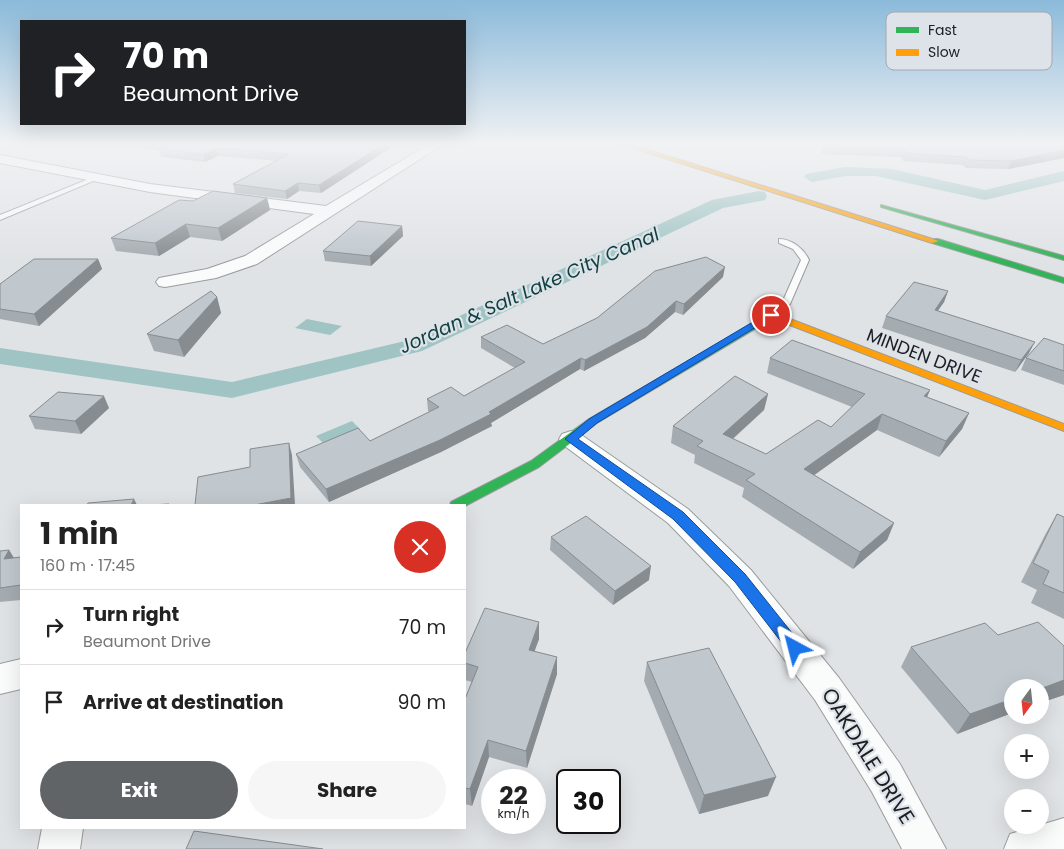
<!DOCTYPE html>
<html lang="en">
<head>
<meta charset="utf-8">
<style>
	body { margin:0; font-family:Poppins,sans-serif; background:#f6f6f6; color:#222; height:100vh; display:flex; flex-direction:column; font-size:19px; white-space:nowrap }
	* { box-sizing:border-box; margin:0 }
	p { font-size:16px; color:#767676 }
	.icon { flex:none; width:28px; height:28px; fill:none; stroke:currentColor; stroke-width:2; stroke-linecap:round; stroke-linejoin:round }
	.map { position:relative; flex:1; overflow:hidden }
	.sheet { position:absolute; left:20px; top:504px; width:446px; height:325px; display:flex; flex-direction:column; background:#fff; border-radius:0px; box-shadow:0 5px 20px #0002 }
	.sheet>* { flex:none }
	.banner { position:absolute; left:20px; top:20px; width:446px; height:105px; border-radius:0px; box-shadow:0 5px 20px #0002; background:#202124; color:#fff; overflow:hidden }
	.needle { width:32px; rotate:195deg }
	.buttons { position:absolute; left:1004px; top:679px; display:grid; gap:10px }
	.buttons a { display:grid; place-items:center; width:45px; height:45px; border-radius:50%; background:#fff; box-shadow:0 5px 20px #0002; font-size:25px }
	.speed { position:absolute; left:481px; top:769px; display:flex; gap:10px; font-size:25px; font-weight:700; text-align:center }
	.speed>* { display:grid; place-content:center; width:65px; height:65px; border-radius:50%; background:#fff; box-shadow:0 5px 20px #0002; line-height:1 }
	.speed small { font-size:12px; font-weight:400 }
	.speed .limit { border:2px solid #111; border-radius:8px; background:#fff; color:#111 }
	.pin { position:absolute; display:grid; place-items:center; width:42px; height:42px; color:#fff; margin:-21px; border:2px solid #fff; border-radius:50%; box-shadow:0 1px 5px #0007 }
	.me { position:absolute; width:55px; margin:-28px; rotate:322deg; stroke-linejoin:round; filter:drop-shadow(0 0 4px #0008) }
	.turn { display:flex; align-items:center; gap:18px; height:105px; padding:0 20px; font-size:22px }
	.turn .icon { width:65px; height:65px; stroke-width:2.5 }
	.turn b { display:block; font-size:35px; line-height:42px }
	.round { display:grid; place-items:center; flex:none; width:52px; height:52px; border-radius:26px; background:#f6f6f6 }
	.overview { display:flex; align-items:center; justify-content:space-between; height:85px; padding:0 20px }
	h1 { font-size:30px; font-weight:700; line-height:38px }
	.action { display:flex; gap:10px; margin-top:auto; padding:10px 20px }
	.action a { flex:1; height:58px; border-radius:30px; background:#616466; color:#fff; font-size:20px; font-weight:700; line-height:58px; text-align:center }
	.action a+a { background:#f6f6f6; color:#222 }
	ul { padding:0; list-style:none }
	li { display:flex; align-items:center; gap:15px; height:75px; padding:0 20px; border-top:1px solid #e0e0e0 }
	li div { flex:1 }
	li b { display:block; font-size:19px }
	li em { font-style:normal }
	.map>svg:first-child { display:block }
</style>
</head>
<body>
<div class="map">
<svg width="1064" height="849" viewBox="0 0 1064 849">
	<rect width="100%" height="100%" fill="#e0e3e6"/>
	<g fill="#a0c4c4">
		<path d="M307,319L342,326L330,335L295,328Z"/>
		<path d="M352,421L360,429L324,444L316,436Z"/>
	</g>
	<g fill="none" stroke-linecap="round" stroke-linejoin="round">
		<g fill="#a0c4c4" fill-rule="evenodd">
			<path d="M845,167L892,169L985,190L1064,171V181L985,200L876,176H845L812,182L804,177L806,174Z"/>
			<path d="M759,191L765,192L767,196L765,200L723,208L422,351L232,398L0,364V348L232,382L405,341L712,200Z"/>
		</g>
		<defs>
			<g id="lane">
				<path d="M96,176L99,178L98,179L0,220V215Z"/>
				<path d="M779,239C792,239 804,249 809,260L790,304L771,318L766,315L782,303L801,260L793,249L779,243Z"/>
			</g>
			<g id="street">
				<path d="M431,143H445L257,264L216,278L165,287L159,286L156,282L159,278L207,269L245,256L314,214L150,192L0,163V155L150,184L326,206Z"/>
				<path d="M571,431L580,434L688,509L751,570L839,678L900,764L946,849H902L872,792L815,700L729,586L668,523L562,444L559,439L562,434Z"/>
				<path d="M21,659V689L0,694V664Z"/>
				<path d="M1064,818V849H1004L1010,834Z"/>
				<path d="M42,828H83L80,849H38Z"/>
			</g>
			<g id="fast">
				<path d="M881,205L1064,256V260L881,207Z"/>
				<path d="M932,239H938L1064,278V283L932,243Z"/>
				<path d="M772,312L775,313V317L597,423L539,467L465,506L450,505L451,502L531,461L589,419Z"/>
			</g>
			<g id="slow">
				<path d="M617,143H626L939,241L932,243Z"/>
				<path d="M772,312L1064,424V431L769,317V313Z"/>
			</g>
		</defs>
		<use href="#lane" stroke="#999c9d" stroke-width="2"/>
		<use href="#street" stroke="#999c9d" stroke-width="2"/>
		<use href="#fast" stroke="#999c9d" stroke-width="2"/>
		<use href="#slow" stroke="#999c9d" stroke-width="2"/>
		<use href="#lane" fill="#fafbfb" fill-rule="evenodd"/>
		<use href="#street" fill="#fafbfb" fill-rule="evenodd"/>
		<use href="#fast" fill="#30b455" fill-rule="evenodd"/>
		<use href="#slow" fill="#ff9f0a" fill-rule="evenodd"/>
	</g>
	<g fill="#a5acb1">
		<path d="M9,143H36V145L9,144Z"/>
		<path d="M141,143H398L321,193L299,191L287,199L235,193L233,184L277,161L218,156L205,162L161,157L159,150L142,148Z"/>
		<path d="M820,143H1064V158L1008,169L966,168L963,165L903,161L901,157L822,154Z"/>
		<path d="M267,198L270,210L222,241L190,237L159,256L116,251L111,238Z"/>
		<path d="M402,226L403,236L371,266L325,261L323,251Z"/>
		<path d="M98,259L102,269L39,326L0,319V284Z"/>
		<path d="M723,277L683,315L675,312L645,338L584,371L580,369L491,423L492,426L441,452L329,502L300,467L296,454L370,441L430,412L428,411L427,399L464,396L515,368L481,348V337L543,344L597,318Z"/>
		<path d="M948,291L944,302L937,311L1029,353L1015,372L882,328L886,316Z"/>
		<path d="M217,297L221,313L184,357L154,351L147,334Z"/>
		<path d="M1064,345V385L1021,370L1026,358Z"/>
		<path d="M770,358L927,397L969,413L962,429L939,457L877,430L814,475L894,523L887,540L853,569L742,497L744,488L694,463L695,455L671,443L673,426L768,394L764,410L733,439L766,454L831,427L852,407L767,373Z"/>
		<path d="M109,408L81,434L35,429L29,416Z"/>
		<path d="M1057,514L1064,517V619L1031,603L1037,590L1021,582L1046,533Z"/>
		<path d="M551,537L649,580L613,605L550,550Z"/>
		<path d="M9,550L14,558L21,557V600L0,602V551Z"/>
		<path d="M998,635L1064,646V695L1040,703V688H1012V713L957,734L901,667L911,647Z"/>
		<path d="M539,639L534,651L557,657V674L527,768L489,757L472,806L465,804V699L472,682L465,680V653Z"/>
		<path d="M647,662L768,796L699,814L644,681Z"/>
	</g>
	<g fill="#868c90">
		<path d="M386,143H398L321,193L319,185Z"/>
		<path d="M216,148L218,156L205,162L203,154Z"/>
		<path d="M1064,150V158L1008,169L1011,161Z"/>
		<path d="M298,183L299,191L287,199L285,191Z"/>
		<path d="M267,198L270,210L222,241L218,228Z"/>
		<path d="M186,224L190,237L159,256L155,243Z"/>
		<path d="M402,226L403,236L371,266L370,256Z"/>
		<path d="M98,259L102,269L39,326L34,314Z"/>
		<path d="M725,267L723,277L683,315L684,304Z"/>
		<path d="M948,291L944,302L931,321L935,310Z"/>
		<path d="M217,297L221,313L184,357L178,340Z"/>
		<path d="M676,301L675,312L645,338L584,371L585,360Z"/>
		<path d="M1035,342L1029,353L1015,372L1021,360Z"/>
		<path d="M581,358L580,369L491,423L492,426L441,452L329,502L326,489L489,412Z"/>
		<path d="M930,390L924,405V396Z"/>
		<path d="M768,394L764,410L720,450L723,434Z"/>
		<path d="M104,396L109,408L81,434L75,421Z"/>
		<path d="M969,413L962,429L939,457L946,441Z"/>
		<path d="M882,414L877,430L799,486L804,469Z"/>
		<path d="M289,443L292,455L295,505H254Z"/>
		<path d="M134,499L137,505H131Z"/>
		<path d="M894,523L887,540L853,569L860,552Z"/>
		<path d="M9,550L17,563L4,559Z"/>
		<path d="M651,566L649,580L613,605L615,591Z"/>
		<path d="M539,622V639L529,667V650Z"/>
		<path d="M557,657V674L527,768L526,751Z"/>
		<path d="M1064,680V695L1040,703V689Z"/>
		<path d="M1012,699V713L957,734L970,714Z"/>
		<path d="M488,740L489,757L472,806L470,789Z"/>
		<path d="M776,777L768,796L699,814L704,795Z"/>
	</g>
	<g fill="#c0c8ce" stroke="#868c90">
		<path d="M169,143H386L319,185L298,183L285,191L233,184L289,154L216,148L203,154L159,149L172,144Z"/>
		<path d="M823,143H1064V150L1011,161L969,160L966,157L906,153L904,149L823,146Z"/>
		<path d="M213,191L267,198L218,228L186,224L155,243L111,238L179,200L193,201Z"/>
		<path d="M358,221L402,226L370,256L323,251Z"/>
		<path d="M706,257L725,267L684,304L676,301L647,327L585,360L581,358L489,412L491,414L440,440L326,489L296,454L358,428L370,441L439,407L427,399L451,387L464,396L525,362L481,337L507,325L543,344L597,318L655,271Z"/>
		<path d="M34,259H98L34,314L0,309V284Z"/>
		<path d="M914,282L948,291L935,310L1035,342L1021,360L886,316Z"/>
		<path d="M211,291L217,297L178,340L147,334Z"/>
		<path d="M1044,338L1064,345V371L1026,358Z"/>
		<path d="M792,340L930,390L924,396L969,413L946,441L882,414L804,469L894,523L860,552L746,480L755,474L697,446L703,441L673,426L735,376L768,394L723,434L766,454L818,420L831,427L865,394L770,358Z"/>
		<path d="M58,392L104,396L75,421L29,416Z"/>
		<path d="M289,443L291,498L254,505H195L198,477L250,467V449Z"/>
		<path d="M134,499L131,505H87L88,503Z"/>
		<path d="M169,504L168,505H150Z"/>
		<path d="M1057,514L1064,517V593L1043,584L1049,571L1033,563Z"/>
		<path d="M586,516L651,566L615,591L551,537Z"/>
		<path d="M9,550L4,559L21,557V585L0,588V551Z"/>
		<path d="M485,608L539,622L529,650L557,657L526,751L488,740L470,789L465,788V699L478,667L465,663V653Z"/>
		<path d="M1038,622L1064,646V680L1040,689V688H1012V699L970,714L911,647L985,623L998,635Z"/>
		<path d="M709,648L776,777L704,795L647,662Z"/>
		<path d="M194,831L323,849H186Z"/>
	</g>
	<linearGradient id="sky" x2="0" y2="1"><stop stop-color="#8bbada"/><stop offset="0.55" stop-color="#f1f2f4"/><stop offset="1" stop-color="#f1f2f4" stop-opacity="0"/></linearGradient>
	<rect width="1064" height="262" fill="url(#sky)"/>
	<path fill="#1a73e8" stroke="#114b97" d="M768,313L776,315L597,423L578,439L683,512L745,574L800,643L803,648L800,652L795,654L789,652L735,582L673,519L565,439L589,419Z"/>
	<g text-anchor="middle" stroke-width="4.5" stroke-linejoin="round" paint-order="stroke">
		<g font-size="18" fill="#1c1f21" stroke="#dde3e9">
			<text transform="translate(924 356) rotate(21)" y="6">MINDEN DRIVE</text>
		</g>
		<g font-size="19" font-style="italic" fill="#103f3f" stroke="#dde3e9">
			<text transform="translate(529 290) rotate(-24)" y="7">Jordan &amp; Salt Lake City Canal</text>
		</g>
		<g font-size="21" fill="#1c1f21" stroke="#dde3e9">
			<text transform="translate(868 756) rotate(58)" y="7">OAKDALE DRIVE</text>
		</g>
	</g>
	<rect x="886" y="12" width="166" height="58" rx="8" fill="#dde3e9" stroke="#a3a8ad" stroke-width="1"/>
	<rect x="896" y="27" width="23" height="6" fill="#30b455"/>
	<rect x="896" y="49" width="23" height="7" fill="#ff9f0a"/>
	<g font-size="14" fill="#1c1f21">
		<text x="928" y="35">Fast</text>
		<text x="928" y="57">Slow</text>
	</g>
</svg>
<div class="buttons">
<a><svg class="needle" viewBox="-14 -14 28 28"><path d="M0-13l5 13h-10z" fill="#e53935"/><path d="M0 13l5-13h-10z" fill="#767676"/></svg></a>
<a>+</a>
<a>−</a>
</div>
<div class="speed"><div>22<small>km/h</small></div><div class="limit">30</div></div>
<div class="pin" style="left:771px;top:315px;background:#d93025"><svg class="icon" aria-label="arrive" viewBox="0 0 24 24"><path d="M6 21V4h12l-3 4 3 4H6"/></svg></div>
<svg class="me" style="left:795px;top:648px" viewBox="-20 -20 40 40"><path d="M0-17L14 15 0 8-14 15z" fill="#1a73e8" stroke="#fff" stroke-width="4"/></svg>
<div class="banner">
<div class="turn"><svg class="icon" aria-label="right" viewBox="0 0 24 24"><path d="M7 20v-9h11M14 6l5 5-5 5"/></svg><div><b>70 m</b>Beaumont Drive</div></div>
</div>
<section class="sheet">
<div class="overview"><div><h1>1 min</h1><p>160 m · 17:45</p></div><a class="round" style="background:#d93025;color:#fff"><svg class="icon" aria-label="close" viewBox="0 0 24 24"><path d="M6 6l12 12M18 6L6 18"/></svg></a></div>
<ul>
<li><svg class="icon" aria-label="right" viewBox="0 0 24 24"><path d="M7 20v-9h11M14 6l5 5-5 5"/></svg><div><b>Turn right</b><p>Beaumont Drive</p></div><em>70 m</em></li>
<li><svg class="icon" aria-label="arrive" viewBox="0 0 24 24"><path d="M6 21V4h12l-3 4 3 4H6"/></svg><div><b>Arrive at destination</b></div><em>90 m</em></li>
</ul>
<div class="action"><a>Exit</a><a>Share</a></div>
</section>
</div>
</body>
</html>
